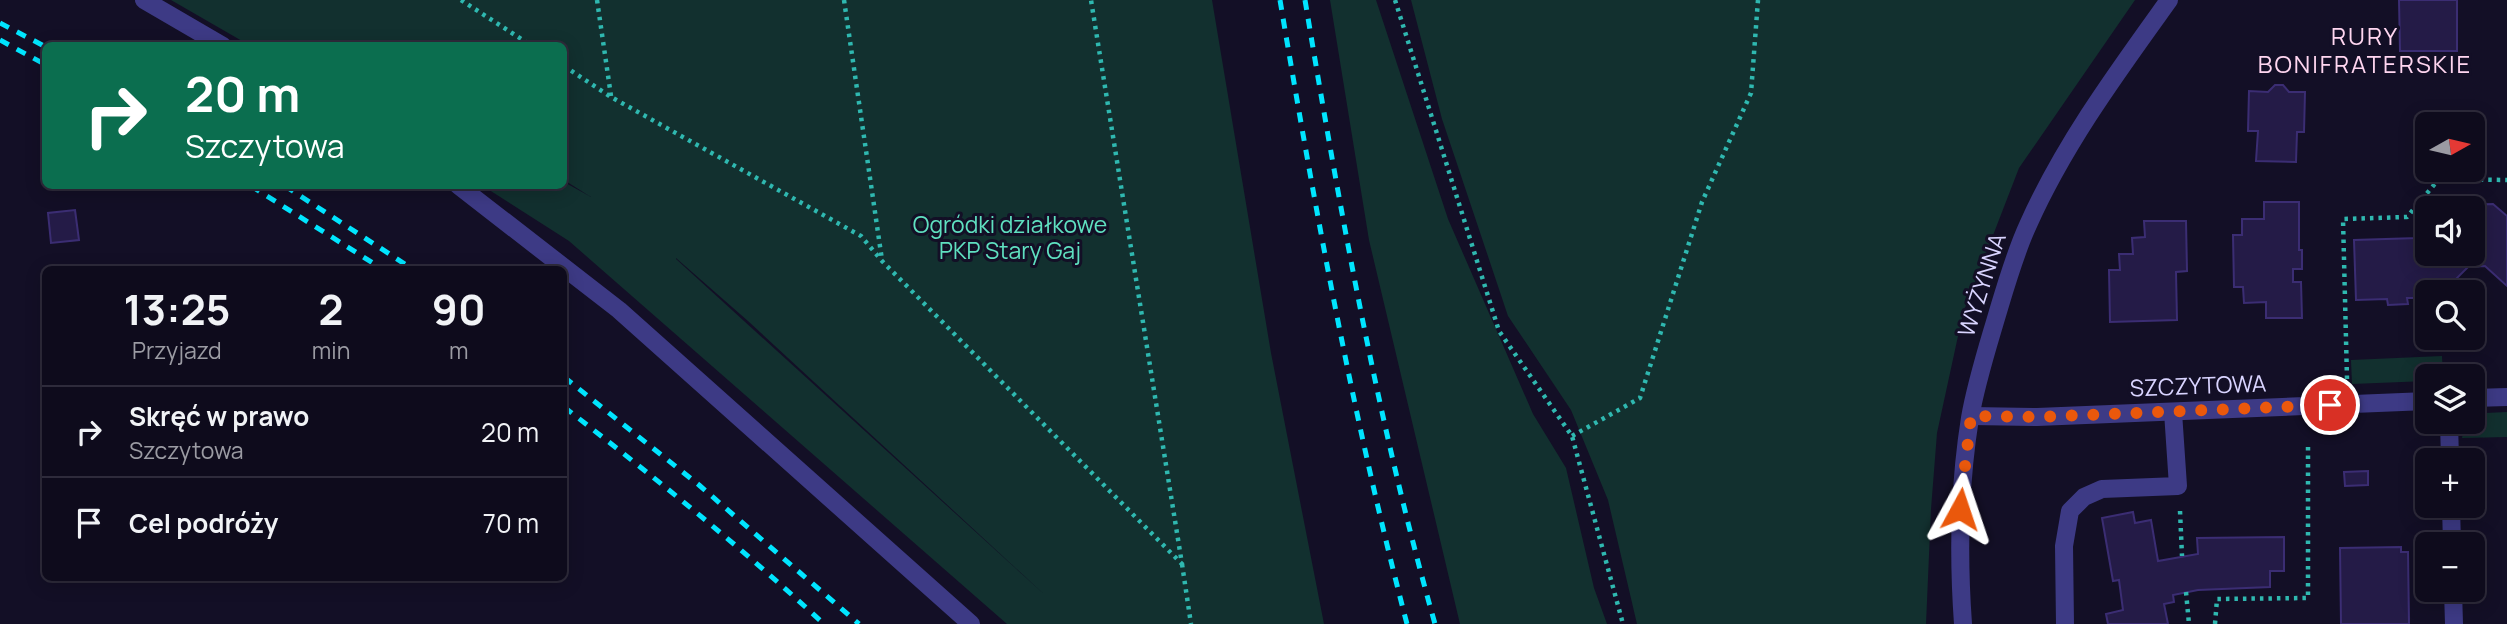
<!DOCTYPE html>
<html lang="pl">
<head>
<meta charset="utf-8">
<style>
	body { margin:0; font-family:Manrope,sans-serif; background:#171425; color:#f1f3f6; height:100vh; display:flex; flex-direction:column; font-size:26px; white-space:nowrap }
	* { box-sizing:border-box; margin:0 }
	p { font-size:23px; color:#9b9ba3 }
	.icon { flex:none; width:38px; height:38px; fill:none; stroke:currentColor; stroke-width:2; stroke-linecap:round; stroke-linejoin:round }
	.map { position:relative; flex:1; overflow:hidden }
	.panel { position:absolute; left:42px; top:266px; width:525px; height:315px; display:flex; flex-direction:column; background:#0e0b1c; border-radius:10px; box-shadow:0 4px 18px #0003,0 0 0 2px #2e2b3b }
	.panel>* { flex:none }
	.guide { position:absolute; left:42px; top:42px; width:525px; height:147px; border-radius:10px; box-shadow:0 4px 18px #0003,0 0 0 2px #2e2b3b; background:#0b6e4f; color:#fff; overflow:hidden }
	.needle { width:46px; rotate:82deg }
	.tools { position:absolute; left:2415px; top:112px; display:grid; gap:14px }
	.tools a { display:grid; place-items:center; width:70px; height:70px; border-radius:10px; background:#0e0b1c; box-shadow:0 4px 18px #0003,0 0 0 2px #2e2b3b; font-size:35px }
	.pin { position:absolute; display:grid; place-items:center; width:60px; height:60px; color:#fff; margin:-30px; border:4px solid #fff; border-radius:50%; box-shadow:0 2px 7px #0007 }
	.me { position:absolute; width:77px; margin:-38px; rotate:5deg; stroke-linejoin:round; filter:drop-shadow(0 0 5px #0008) }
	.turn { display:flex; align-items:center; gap:24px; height:147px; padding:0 28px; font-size:32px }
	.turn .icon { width:91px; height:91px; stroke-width:2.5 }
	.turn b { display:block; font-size:49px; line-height:60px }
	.eta { display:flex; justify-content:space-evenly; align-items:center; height:119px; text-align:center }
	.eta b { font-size:42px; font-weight:700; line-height:49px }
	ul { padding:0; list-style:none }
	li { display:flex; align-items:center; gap:21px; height:91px; padding:0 28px; border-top:2px solid #2e2b3b }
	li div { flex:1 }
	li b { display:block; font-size:26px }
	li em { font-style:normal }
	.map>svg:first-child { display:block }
</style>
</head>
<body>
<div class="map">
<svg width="2507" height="624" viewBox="0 0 2507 624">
	<rect width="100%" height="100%" fill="#130f26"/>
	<g fill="#12302f" fill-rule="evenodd">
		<path d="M171,0H1212L1271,353L1324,624H1007L569,241L483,186H564V182L591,197L564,180V46L249,45ZM676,258L748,321L1046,596L676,259Z"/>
		<path d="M1330,0H1376L1448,219L1533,414L1566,468L1594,588L1607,624H1460L1369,240Z"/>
		<path d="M1411,0H2135L2019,168L1963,313L1937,433L1931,509L1926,624H1637L1608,500L1571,410L1508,316L1442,119Z"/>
		<path d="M2442,356L2443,376H2427V381L2352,384L2351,360Z"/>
		<path d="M2507,412V437L2462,438L2464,425L2473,422L2475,416L2485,413Z"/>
	</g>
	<g fill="#241b47" stroke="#3b2d73" stroke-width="2">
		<path d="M2399,0H2457V51H2400Z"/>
		<path d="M2275,85H2283L2289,92H2305L2304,132H2297L2296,162L2256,161L2258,131H2248L2249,91L2268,92Z"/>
		<path d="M2264,202H2299V250H2302V269H2293V282H2301L2302,318H2266V302L2244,303L2243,287H2234L2233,235H2242V219H2264Z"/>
		<path d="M2493,204L2507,216V286L2485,266L2468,267L2446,289L2439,283L2427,292L2425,298H2407L2408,304L2388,305L2387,299L2356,300L2354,240L2418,238L2427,228V254H2473V208H2454L2456,205Z"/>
		<path d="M75,210L79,240L51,243L48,213Z"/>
		<path d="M2144,221H2186L2187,271L2176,272L2177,320L2110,322L2109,270H2120L2119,254H2133L2132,238L2145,237Z"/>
		<path d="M2368,471V485L2345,486L2344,472Z"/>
		<path d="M2133,512L2135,523L2151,520L2158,561L2198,554L2197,538L2284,537V571H2270V587L2198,590L2173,595L2174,602L2164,604L2168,624H2108L2106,614L2123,610L2119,580L2113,581L2102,518Z"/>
		<path d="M2401,547V552H2408L2409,624H2341L2340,548Z"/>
	</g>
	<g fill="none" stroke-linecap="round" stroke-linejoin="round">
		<g stroke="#2fb8b0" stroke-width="4.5" stroke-dasharray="3.5 5" stroke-linecap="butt">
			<path d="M461,0L532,46"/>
			<path d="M597,0L611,96"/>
			<path d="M844,0L882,260"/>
			<path d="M1395,0L1499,331L1572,436L1623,624"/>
			<path d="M564,66L611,97L861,236L882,261L1182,564L1091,0"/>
			<path d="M2347,379L2343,219L2407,217L2439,179L2507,180"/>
			<path d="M1572,436L1640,398L1702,202L1751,93L1758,0"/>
			<path d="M2180,511L2182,556"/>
			<path d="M1182,564L1191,624"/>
			<path d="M2186,592L2189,624"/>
			<path d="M2215,624L2217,599L2308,598V445"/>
		</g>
		<g stroke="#3d3a85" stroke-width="18">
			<path d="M144,0L223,46"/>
			<path d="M459,186L619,310L971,624"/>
			<path d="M2473,398L2507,397"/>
			<path d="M1971,416L2037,417L2427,401"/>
			<path d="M2449,422L2450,460"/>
			<path d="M2451,506L2452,544"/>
			<path d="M2453,590L2454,624"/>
			<path d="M1963,624C1958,554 1959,487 1970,418C1976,383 1987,349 1997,315C2006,285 2015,253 2028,225C2064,144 2118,71 2169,0"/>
			<path d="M2065,624L2064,546L2070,511L2084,497L2102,489L2178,486L2173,412"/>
		</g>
		<g stroke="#00e5ff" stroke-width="5" stroke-dasharray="10 9" stroke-linecap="butt">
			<path d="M1280,0C1315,209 1353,418 1407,624"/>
			<path d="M1305,0C1340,210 1377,419 1435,624"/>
			<path d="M0,23L46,47"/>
			<path d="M0,40L46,65"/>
			<path d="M251,186L384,270"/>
			<path d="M285,186L414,270"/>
			<path d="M564,377L699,485L859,624"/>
			<path d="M564,407C653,476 741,547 824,624"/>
		</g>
	</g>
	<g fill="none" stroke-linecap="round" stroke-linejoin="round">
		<path stroke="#ea580c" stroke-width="12" stroke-dasharray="0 21.6" d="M1960,509L1971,416L2037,417L2330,405"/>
	</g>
	<g text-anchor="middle" stroke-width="6" stroke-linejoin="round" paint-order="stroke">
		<g font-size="23" fill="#5fe0c0" stroke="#130f26">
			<text x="1010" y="233">Ogródki działkowe<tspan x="1010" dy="26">PKP Stary Gaj</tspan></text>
		</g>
		<g font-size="23" fill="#d9d4ff" stroke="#130f26">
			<text transform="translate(1982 285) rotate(-72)" y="8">WYŻYNNA</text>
			<text transform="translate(2198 386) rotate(-2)" y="8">SZCZYTOWA</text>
		</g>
		<g font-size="24" letter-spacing="2" fill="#ffd6f0" stroke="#130f26">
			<text x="2365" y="45">RURY<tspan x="2365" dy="28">BONIFRATERSKIE</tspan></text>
		</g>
	</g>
</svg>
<div class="tools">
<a><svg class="needle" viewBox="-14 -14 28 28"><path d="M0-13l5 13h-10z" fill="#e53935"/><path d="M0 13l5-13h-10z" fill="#9b9ba3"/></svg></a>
<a><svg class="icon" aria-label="sound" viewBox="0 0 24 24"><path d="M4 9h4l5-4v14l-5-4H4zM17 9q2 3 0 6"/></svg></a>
<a><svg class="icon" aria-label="search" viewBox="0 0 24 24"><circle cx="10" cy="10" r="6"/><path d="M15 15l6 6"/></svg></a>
<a><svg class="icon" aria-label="layers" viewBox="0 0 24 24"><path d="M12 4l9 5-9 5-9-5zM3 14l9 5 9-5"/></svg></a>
<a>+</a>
<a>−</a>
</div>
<div class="pin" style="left:2330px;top:405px;background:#d93025"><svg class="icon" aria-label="arrive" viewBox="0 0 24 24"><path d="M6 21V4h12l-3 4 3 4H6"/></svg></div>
<svg class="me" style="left:1960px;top:509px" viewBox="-20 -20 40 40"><path d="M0-17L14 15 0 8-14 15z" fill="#ea580c" stroke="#fff" stroke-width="4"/></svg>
<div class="guide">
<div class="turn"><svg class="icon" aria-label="right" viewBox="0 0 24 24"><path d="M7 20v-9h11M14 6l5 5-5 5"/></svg><div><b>20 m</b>Szczytowa</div></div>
</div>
<section class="panel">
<div class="eta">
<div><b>13:25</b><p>Przyjazd</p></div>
<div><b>2</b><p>min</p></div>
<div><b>90</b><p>m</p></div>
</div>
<ul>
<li><svg class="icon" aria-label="right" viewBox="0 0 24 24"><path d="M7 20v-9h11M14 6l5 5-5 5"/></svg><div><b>Skręć w prawo</b><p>Szczytowa</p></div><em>20 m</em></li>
<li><svg class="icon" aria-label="arrive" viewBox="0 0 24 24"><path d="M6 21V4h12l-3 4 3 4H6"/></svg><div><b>Cel podróży</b></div><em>70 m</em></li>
</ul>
</section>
</div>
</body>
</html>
